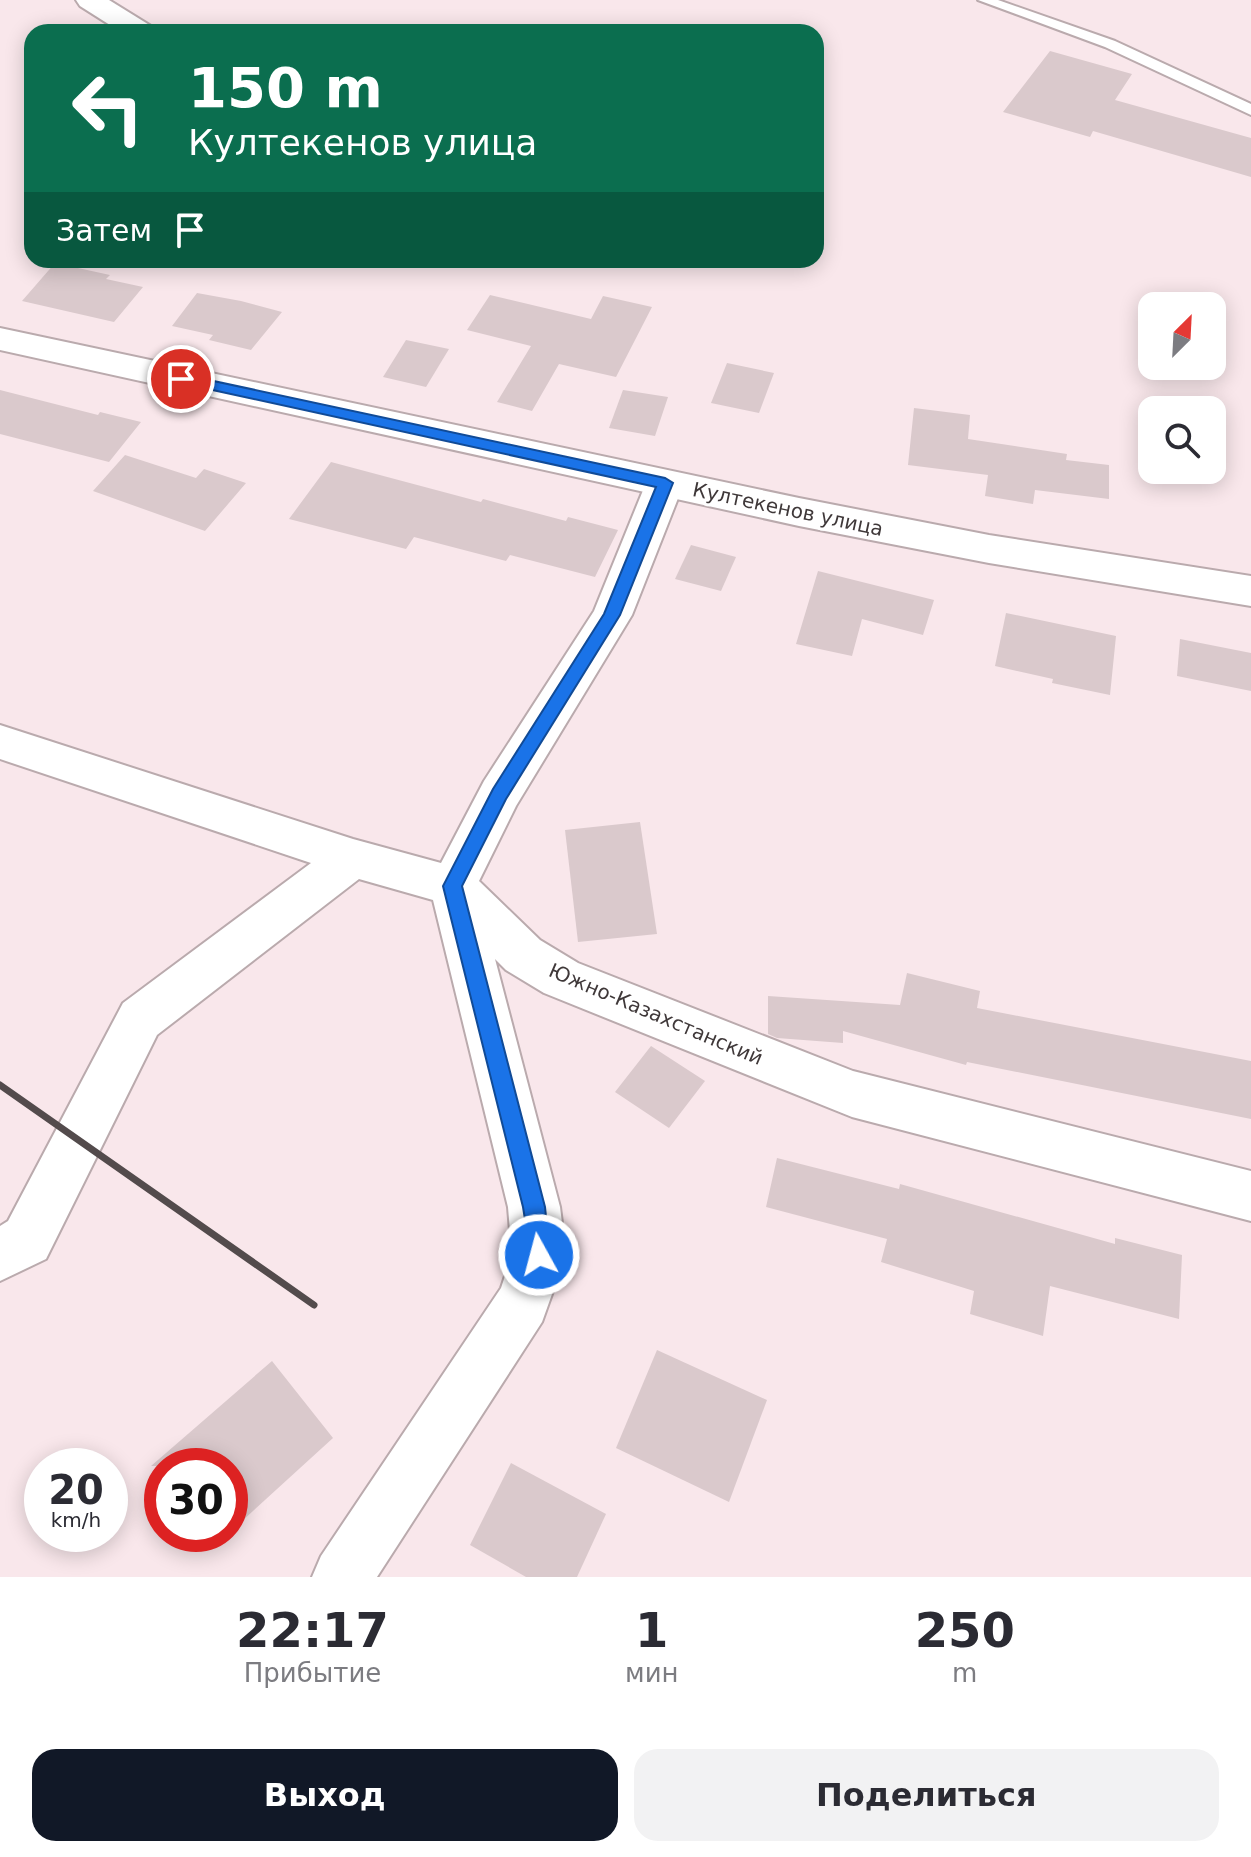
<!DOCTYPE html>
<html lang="ru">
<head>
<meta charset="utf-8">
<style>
	body { margin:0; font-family:"DejaVu Sans",sans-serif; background:#f2f2f3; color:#2b2b33; height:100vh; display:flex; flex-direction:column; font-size:30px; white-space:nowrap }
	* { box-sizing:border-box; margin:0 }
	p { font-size:26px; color:#7c7c81 }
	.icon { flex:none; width:44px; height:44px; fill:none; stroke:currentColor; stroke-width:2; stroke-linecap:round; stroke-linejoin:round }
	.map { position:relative; height:1577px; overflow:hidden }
	.side { display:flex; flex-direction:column; background:#fff; flex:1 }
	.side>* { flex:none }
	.hud { position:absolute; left:24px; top:24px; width:800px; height:244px; border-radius:24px; box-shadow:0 4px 20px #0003; background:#0b6e4f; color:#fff; overflow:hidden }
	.needle { width:52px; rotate:24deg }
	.fabs { position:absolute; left:1138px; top:292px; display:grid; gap:16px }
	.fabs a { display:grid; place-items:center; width:88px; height:88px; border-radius:16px; background:#fff; box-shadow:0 4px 20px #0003; font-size:40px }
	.speed { position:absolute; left:24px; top:1448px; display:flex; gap:16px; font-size:40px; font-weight:700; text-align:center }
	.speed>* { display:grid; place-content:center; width:104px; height:104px; border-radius:50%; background:#fff; box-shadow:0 4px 20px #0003; line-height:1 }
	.speed small { font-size:20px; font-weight:400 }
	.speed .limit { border:12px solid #d22; background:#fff; color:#111 }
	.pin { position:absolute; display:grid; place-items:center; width:68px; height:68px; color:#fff; margin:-34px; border:4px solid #fff; border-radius:50%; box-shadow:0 2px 8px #0007 }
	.me { position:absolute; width:88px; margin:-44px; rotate:353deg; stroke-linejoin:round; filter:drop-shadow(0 0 6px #0008) }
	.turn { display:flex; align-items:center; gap:28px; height:168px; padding:0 32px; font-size:36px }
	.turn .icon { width:104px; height:104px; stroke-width:2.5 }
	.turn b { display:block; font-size:56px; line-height:68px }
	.then { display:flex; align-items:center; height:76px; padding:0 32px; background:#0003; gap:16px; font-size:30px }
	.eta { display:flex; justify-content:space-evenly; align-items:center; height:136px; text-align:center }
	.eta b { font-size:48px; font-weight:700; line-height:56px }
	.primary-button { display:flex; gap:16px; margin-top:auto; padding:16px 32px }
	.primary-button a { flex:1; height:92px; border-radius:24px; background:#111827; color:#fff; font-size:32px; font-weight:700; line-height:92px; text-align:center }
	.primary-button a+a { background:#f2f2f3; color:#2b2b33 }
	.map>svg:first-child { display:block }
</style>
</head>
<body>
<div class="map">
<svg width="1251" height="1577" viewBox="0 0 1251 1577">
	<rect width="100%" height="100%" fill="#f9e7eb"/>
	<g fill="#dac9cc">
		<path d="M1050,51L1132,74L1115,100L1251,138V177L1093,131L1090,137L1003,112Z"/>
		<path d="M55,263L110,275L106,279L143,287L114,322L22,301Z"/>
		<path d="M197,293L241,301L282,312L251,350L209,340L213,335L172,326Z"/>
		<path d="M490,295L591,319L603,296L652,307L616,377L559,364L532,411L497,402L531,346L467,330Z"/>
		<path d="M406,340L449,349L426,387L383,377Z"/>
		<path d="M727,363L774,373L759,413L711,403Z"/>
		<path d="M0,390L98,415L100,412L141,422L109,462L0,434Z"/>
		<path d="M623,390L668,397L655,436L609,428Z"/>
		<path d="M914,408L970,415L968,439L1067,454L1066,460L1109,465V499L1035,490L1033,504L985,496L988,475L908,465Z"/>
		<path d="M125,455L196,478L204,469L246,483L205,531L93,491Z"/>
		<path d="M331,462L481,502L483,499L566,521L568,517L618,530L595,577L510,555L506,561L414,537L406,549L289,519Z"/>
		<path d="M691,545L736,557L721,591L675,579Z"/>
		<path d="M818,571L934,600L923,635L862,619L852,656L796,644Z"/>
		<path d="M1006,613L1116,636L1110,695L1052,683L1053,679L995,666Z"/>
		<path d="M1180,639L1251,653V691L1177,676Z"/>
		<path d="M640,822L657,934L578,942L565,830Z"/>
		<path d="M907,973L980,991L977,1008L1251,1061V1119L967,1062L966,1065L843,1031V1043L777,1038L768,1034V996L900,1005Z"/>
		<path d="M651,1046L705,1081L669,1128L615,1092Z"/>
		<path d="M777,1158L899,1189L900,1184L1115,1244V1238L1182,1255L1179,1319L1050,1286L1043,1336L970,1314L974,1291L881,1262L887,1239L766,1207Z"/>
		<path d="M657,1350L767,1400L729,1502L616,1448Z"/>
		<path d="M272,1361L333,1438L230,1532V1466H151Z"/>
		<path d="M511,1463L606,1514L577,1577H526L470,1545Z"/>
	</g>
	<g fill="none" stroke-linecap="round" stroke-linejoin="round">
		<defs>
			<path id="lane" d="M978,0H998L1115,41L1251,104V115L1105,47Z"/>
			<g id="street">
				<path d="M76,0H109L151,26L155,32H121L80,6Z"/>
				<path d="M665,470L678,474L684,483L632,615L516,806L479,881L540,940L578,963L853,1071L1251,1171V1221L852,1117L544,993L506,970L495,959L560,1207L566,1255L542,1322L377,1577H312L321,1556L501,1288L512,1255L508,1207L433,900L359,879L157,1035L46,1259L0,1281V1226L8,1221L123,1003L311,863L0,759V725L353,839L441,863L484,781L594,611L646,483L652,474Z"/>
			</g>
			<path id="secondary" d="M0,328L799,498L989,535L1251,576V606L989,563L799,526L0,350Z"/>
		</defs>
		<use href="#lane" stroke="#baaaad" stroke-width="4"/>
		<use href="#street" stroke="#baaaad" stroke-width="4"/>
		<use href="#secondary" stroke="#baaaad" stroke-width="4"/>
		<use href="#lane" fill="#fff" fill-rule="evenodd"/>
		<use href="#street" fill="#fff" fill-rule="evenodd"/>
		<use href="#secondary" fill="#fff" fill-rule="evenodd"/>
		<path stroke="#534b4c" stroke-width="7" d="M0,1085L314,1305"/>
	</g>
	<path fill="#1a73e8" stroke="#114b97" stroke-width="2" d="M181,374L665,478L673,483L620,615L506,799L462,886L545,1207L550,1255L547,1263L539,1266L532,1263L523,1207L443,886L493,789L604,614L656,487L176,382L174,379Z"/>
	<g text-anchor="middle" stroke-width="6" stroke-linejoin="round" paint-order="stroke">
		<g font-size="20" fill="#3f3839" stroke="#fff">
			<text transform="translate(788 509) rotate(12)" y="7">Култекенов улица</text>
			<text transform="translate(656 1014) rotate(23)" y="7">Южно-Казахстанский</text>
		</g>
	</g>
</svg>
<div class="fabs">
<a><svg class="needle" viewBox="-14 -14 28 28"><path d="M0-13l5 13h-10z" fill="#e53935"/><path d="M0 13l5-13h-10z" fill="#7c7c81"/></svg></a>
<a><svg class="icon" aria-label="search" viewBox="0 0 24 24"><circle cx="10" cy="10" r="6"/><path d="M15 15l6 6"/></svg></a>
</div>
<div class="speed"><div>20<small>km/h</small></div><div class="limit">30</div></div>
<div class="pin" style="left:181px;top:379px;background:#d93025"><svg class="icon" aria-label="arrive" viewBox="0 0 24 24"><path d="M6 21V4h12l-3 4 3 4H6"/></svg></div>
<svg class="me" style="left:539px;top:1255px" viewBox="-20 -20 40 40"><circle r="17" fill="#1a73e8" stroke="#fff" stroke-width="3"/><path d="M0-11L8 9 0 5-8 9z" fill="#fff"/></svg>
<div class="hud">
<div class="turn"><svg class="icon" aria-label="left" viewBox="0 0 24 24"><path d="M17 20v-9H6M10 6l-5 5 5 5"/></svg><div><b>150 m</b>Култекенов улица</div></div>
<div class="then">Затем<svg class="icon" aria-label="arrive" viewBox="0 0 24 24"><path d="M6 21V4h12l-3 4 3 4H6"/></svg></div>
</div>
</div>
<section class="side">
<div class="eta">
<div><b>22:17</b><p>Прибытие</p></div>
<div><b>1</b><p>мин</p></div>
<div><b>250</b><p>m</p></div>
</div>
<div class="primary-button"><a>Выход</a><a>Поделиться</a></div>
</section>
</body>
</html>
